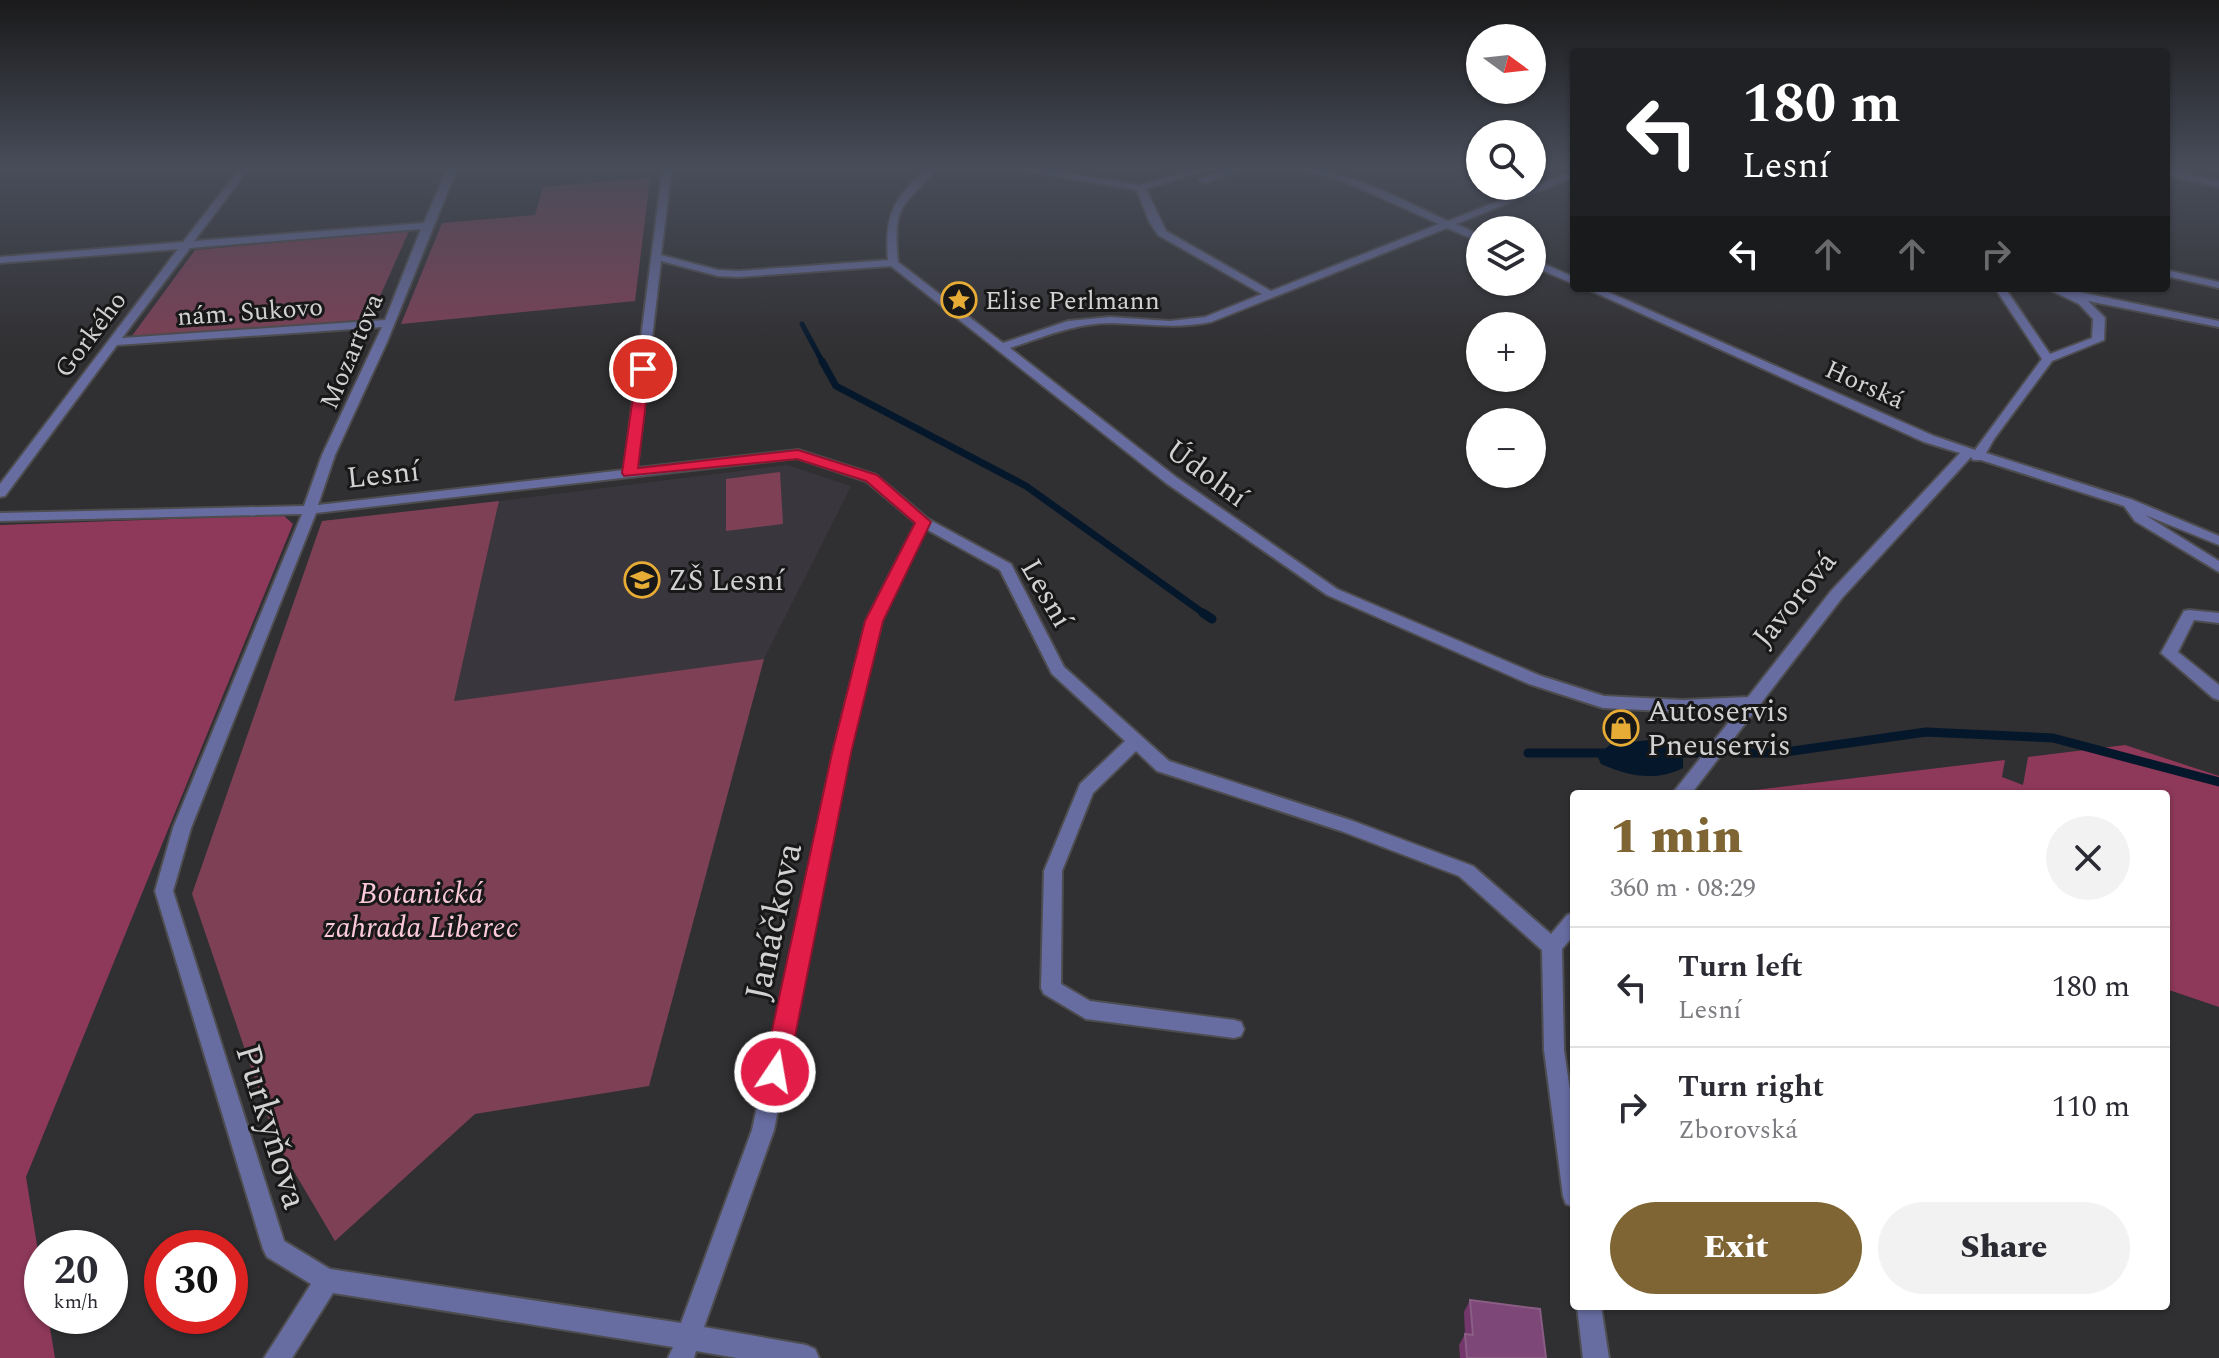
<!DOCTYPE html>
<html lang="en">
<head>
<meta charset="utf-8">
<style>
	body { margin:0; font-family:Spectral,serif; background:#f2f2f3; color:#2b2b33; height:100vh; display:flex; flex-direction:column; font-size:30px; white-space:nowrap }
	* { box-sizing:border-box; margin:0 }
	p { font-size:26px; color:#7c7c81 }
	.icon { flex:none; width:44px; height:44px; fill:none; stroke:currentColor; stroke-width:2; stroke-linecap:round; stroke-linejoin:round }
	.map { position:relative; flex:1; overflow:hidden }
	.details { position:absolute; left:1570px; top:790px; width:600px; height:520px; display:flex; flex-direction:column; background:#fff; border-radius:8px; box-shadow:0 2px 6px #0004 }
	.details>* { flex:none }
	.top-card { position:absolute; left:1570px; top:48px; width:600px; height:244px; border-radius:8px; box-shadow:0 2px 6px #0004; background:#202124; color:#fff; overflow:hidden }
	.needle { width:52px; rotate:105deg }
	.fabs { position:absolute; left:1466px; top:24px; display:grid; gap:16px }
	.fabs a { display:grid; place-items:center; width:80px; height:80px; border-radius:50%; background:#fff; box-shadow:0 2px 6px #0004; font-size:40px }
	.speed { position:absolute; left:24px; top:1230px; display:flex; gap:16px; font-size:40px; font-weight:700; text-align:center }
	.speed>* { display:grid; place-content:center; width:104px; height:104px; border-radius:50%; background:#fff; box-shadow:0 2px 6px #0004; line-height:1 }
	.speed small { font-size:20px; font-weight:400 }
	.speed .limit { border:12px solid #d22; background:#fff; color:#111 }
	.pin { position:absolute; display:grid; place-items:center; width:68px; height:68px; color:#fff; margin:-34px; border:4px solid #fff; border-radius:50%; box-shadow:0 2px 8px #0007 }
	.me { position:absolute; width:88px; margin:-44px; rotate:12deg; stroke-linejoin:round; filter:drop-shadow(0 0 6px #0008) }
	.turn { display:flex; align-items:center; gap:28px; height:168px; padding:0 40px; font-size:36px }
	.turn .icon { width:104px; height:104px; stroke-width:2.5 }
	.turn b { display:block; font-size:56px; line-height:68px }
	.lanes { display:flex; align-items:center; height:76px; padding:0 40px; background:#0003; justify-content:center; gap:40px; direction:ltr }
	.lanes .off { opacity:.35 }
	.round { display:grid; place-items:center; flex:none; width:84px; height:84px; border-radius:42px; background:#f2f2f3 }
	.headline { display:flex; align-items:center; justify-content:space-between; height:136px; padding:0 40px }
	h1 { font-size:48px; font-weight:800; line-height:60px; color:#7f6534 }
	.cta { display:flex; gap:16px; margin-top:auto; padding:16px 40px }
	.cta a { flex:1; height:92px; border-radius:48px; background:#7f6534; color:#fff; font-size:32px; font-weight:800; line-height:92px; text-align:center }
	.cta a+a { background:#f2f2f3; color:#2b2b33 }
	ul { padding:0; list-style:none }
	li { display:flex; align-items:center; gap:24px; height:120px; padding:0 40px; border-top:2px solid #e1e1e2 }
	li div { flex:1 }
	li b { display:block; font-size:30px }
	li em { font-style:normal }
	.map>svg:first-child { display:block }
</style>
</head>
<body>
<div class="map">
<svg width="2219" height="1358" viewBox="0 0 2219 1358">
	<rect width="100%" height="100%" fill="#302f31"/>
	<path fill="#3a363e" d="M787,465L851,486L764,659L454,701L499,501Z"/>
	<g fill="#7e4055">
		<path d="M650,178L635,301L401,324L442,223L535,215L543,187Z"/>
		<path d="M409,231L370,319L129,340L195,250Z"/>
		<path d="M780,472L783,524L726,531V479Z"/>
		<path d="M499,501L454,701L764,659L649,1086L475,1114L335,1241L276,1141L192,894L322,521Z"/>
	</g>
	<g fill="#8e3959">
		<path d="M283,515L293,524L26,1177L42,1276V1316H48L55,1358H0V525Z"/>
		<path d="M2125,745L2219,776V1007L2166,989V794H1721L2005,760L2002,777L2023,785L2028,757Z"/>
	</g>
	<path fill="#04172b" d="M1659,739C1678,744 1684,748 1683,768C1655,782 1629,776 1601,764L1597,755L1611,744Z"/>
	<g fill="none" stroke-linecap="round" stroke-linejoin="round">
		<path stroke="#04172b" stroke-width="5" d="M802,324L823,363"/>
		<path stroke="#04172b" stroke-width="7" d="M822,361L836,386L1026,486L1206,615"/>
		<g stroke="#04172b" stroke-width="9">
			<path d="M1203,613L1212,619"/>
			<path d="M1528,753H1609"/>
			<path d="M1674,753H1705"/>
			<path d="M1740,753H1778L1926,732L2053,738L2219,782"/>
		</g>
		<defs>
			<g id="minor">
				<path d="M0,166H7L0,171Z"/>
				<path d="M242,166H251L194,241L424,223L448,166H458L387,342L335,455L318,505L624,470L663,166H672L661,255L718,270L739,271L888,260C884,212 895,197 930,166H939C905,208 892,199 898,262L1003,343L1068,321L1110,317L1170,321L1205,317L1262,294L1158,235L1149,221L1137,190L1011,169L1007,166H1025L1140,185L1207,166H1220L1146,189L1166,231L1271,291L1439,224L1341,180L1283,166C1341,166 1395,197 1448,221L1574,171V177L1456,224L1480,235V242L1447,228L1211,322C1177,329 1146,324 1112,323C1075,323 1043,337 1010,348L1176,477L1337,589L1541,676L1604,696L1683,700L1748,697L1831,591L1960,453L1924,442L1585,288H1599L1934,436L1975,450L2042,359L1995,288H2005L2050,354L2092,338L2093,319L2079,304L2046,288H2060L2219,321V327L2088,301L2105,318L2104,340L2052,361L1994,439L1986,453L2133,500L2219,536V545L2145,515L2219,561V572L2135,521L2124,506L1981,460H1973L1971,457L1842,598L1691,794H1672L1739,709L1683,712L1603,708L1529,684L1327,595L1166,483L891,266L739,277L718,276L661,261L637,468L798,450L876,475L928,519L1011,564L1064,667L1169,761L1353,821L1473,866L1551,934L1567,915L1574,913V935L1562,949L1564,1050L1574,1116V1207L1566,1204L1563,1196L1544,1050L1542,950L1459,876L1341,831L1157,771L1136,751L1093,793L1062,871L1061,984L1090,1001L1234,1020L1241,1022L1244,1029L1241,1036L1234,1038L1086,1019L1044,994L1041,988L1044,871L1080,784L1125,741L1052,674L1000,570L926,529L882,621L849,753L774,1130L704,1327L806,1345L815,1349L819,1358H737L696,1351L694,1358H668L673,1347L333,1293L292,1358H264L311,1284L267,1257L263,1249L155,891L173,828L302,514L0,521V513L304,506L322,455L382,327L117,345L5,496L0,497V484L178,249L0,263V257L183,242ZM421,229L385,320L122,338L190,248ZM797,458L866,481L916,523L866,621L833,753L752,1130L681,1323L330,1269L284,1241L173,891L191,828L316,513Z"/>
				<path d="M1237,166H1273L1268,169L1240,171L1204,183L1199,180Z"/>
				<path d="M2166,169L2219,181V187L2166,175Z"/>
				<path d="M1532,259L1574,277V284L1532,266Z"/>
				<path d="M2166,270L2219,282V288L2166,276Z"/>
				<path d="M2189,610L2219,613V623L2194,620L2178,652L2219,685V700L2213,698L2161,653L2184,611Z"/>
				<path d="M1577,1306H1601L1609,1358H1583Z"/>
			</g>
		</defs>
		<use href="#minor" stroke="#4d4c4e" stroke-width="4"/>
		<use href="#minor" fill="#676da1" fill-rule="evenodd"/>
		<path stroke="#7e7d7f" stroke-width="2" d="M0,172L7,166"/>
	</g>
	<path fill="#73376c" d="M1470,1300L1546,1358H1460L1459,1345L1465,1334L1464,1312Z"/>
	<path fill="#7d4777" stroke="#8a5d85" stroke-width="2" d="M1470,1300L1540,1309L1546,1358H1467L1465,1334L1473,1335Z"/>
	<linearGradient id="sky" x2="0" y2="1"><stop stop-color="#1a1a1b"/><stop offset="0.47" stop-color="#484d5a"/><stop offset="1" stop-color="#484d5a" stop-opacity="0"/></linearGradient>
	<rect width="2219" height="356" fill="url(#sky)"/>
	<path fill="#e11d48" stroke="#92132f" stroke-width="2" d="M643,365L650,369L638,468L798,450L877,475L931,522L883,621L851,753L788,1072L784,1080L775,1083L767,1080L763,1072L832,753L865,621L915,523L866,481L797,459L624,476L622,473L637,369Z"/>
	<defs>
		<symbol id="sight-ring" viewBox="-11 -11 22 22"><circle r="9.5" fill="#181819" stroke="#e6ac36" stroke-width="1.5"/><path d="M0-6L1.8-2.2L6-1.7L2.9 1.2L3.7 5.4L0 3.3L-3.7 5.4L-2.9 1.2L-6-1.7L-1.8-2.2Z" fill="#e6ac36"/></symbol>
		<symbol id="school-ring" viewBox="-11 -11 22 22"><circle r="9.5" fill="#181819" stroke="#e6ac36" stroke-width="1.5"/><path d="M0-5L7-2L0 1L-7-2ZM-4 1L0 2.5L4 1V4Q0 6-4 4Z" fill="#e6ac36"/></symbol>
		<symbol id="shop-ring" viewBox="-11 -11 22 22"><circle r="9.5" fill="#181819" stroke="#e6ac36" stroke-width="1.5"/><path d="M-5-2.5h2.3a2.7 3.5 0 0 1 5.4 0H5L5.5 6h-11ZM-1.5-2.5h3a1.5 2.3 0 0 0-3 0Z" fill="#e6ac36"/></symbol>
	</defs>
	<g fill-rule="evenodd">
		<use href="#sight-ring" x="939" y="280" width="40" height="40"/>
		<use href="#school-ring" x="622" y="560" width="40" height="40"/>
		<use href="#shop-ring" x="1601" y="708" width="40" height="40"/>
	</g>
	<g text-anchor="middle" stroke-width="6" stroke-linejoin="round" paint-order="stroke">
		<g font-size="26" fill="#d1d1d2" stroke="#181819" text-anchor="start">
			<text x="985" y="309">Elise Perlmann</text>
		</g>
		<g font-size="26" fill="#d1d1d2" stroke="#181819">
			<text transform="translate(250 311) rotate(-4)" y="9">nám. Sukovo</text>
			<text transform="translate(90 334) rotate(-53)" y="9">Gorkého</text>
			<text transform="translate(351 351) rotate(-67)" y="9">Mozartova</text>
			<text transform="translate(1865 384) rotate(24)" y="9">Horská</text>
		</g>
		<g font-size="30" fill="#d1d1d2" stroke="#181819">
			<text transform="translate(1207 473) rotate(36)" y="10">Údolní</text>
			<text transform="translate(383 474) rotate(-6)" y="10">Lesní</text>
			<text transform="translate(1047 593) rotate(60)" y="10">Lesní</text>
			<text transform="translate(1794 599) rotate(-51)" y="10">Javorová</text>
		</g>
		<g font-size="30" fill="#d1d1d2" stroke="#181819" text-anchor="start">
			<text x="668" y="590">ZŠ Lesní</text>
			<text x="1647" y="721">Autoservis<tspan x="1647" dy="34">Pneuservis</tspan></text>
		</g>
		<g font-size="30" font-style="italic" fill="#fccad8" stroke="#181819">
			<text x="421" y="903">Botanická<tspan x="421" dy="34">zahrada Liberec</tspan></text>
		</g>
		<g font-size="36" fill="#d1d1d2" stroke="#181819">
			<text transform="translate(772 921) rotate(-78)" y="13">Janáčkova</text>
			<text transform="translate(273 1126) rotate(73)" y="13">Purkyňova</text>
		</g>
	</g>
</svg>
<div class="fabs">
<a><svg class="needle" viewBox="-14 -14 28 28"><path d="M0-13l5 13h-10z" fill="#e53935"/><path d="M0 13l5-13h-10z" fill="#7c7c81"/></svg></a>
<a><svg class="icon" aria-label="search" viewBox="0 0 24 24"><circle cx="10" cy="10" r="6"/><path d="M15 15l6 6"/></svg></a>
<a><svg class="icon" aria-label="layers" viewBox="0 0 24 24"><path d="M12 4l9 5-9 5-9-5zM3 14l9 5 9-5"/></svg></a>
<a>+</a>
<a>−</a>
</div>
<div class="speed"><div>20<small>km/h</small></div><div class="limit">30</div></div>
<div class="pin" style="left:643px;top:369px;background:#d93025"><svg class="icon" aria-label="arrive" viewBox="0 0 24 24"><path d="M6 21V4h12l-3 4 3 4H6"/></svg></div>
<svg class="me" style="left:775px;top:1072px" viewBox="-20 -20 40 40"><circle r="17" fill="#e11d48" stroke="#fff" stroke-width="3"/><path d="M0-11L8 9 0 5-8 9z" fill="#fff"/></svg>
<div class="top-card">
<div class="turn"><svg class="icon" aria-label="left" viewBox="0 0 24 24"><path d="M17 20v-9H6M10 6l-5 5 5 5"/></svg><div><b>180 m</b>Lesní</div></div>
<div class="lanes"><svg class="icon" aria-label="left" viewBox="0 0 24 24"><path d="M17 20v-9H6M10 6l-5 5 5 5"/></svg><svg class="icon off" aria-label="ahead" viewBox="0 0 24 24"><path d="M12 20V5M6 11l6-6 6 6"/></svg><svg class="icon off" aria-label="ahead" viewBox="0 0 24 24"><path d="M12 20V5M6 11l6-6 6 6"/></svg><svg class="icon off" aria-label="right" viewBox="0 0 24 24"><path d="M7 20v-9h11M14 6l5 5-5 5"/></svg></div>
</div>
<section class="details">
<div class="headline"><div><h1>1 min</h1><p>360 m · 08:29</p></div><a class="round"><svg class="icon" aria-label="close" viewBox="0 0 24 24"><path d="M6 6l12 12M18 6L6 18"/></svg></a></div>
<ul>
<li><svg class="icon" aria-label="left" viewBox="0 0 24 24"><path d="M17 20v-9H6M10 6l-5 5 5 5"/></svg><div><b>Turn left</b><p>Lesní</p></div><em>180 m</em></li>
<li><svg class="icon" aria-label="right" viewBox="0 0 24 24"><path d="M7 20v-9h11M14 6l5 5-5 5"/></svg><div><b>Turn right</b><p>Zborovská</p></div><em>110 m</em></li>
</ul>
<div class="cta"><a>Exit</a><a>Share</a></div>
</section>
</div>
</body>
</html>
